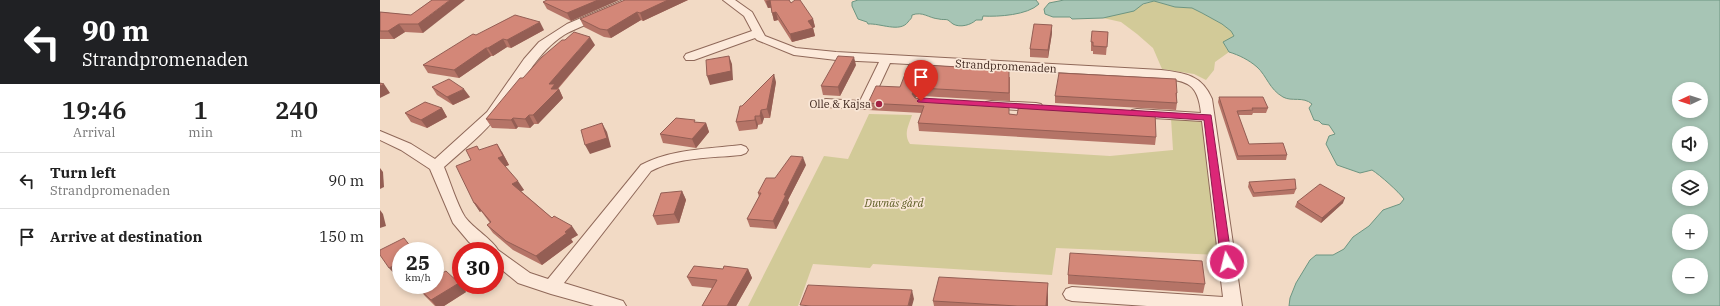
<!DOCTYPE html>
<html lang="en">
<head>
<meta charset="utf-8">
<style>
	body { margin:0; font-family:"IBM Plex Serif",serif; background:#f6f6f6; color:#222; height:100vh; display:flex; flex-direction:column; font-size:15px; white-space:nowrap }
	* { box-sizing:border-box; margin:0 }
	p { font-size:13px; color:#767676 }
	.icon { flex:none; width:22px; height:22px; fill:none; stroke:currentColor; stroke-width:2; stroke-linecap:round; stroke-linejoin:round }
	.map { position:relative; flex:1; overflow:hidden }
	.sheet { display:flex; flex-direction:column; background:#fff; width:380px }
	.sheet>* { flex:none }
	.guide { background:#202124; color:#fff; overflow:hidden }
	.needle { width:26px; rotate:266deg }
	.fabs { position:absolute; left:1292px; top:82px; display:grid; gap:8px }
	.fabs a { display:grid; place-items:center; width:36px; height:36px; border-radius:50%; background:#fff; box-shadow:0 2px 6px #0003; font-size:20px }
	.speed { position:absolute; left:12px; top:242px; display:flex; gap:8px; font-size:20px; font-weight:700; text-align:center }
	.speed>* { display:grid; place-content:center; width:52px; height:52px; border-radius:50%; background:#fff; box-shadow:0 2px 6px #0003; line-height:1 }
	.speed small { font-size:10px; font-weight:400 }
	.speed .limit { border:6px solid #d22; background:#fff; color:#111 }
	.pin { position:absolute; display:grid; place-items:center; width:34px; height:34px; color:#fff; margin:-41px -17px; border-radius:50% 50% 50% 0; rotate:-45deg; box-shadow:0 0 4px #0007 }
	.pin .icon { rotate:45deg }
	.me { position:absolute; width:44px; margin:-22px; rotate:352deg; stroke-linejoin:round; filter:drop-shadow(0 0 3px #0008) }
	.turn { display:flex; align-items:center; gap:14px; height:84px; padding:0 16px; font-size:18px }
	.turn .icon { width:52px; height:52px; stroke-width:2.5 }
	.turn b { display:block; font-size:28px; line-height:34px }
	.eta { display:flex; justify-content:space-evenly; align-items:center; height:68px; text-align:center }
	.eta b { font-size:24px; font-weight:600; line-height:28px }
	ul { padding:0; list-style:none }
	li { display:flex; align-items:center; gap:12px; height:56px; padding:0 16px; border-top:1px solid #e0e0e0 }
	li div { flex:1 }
	li b { display:block; font-size:15px }
	li em { font-style:normal }
	main { display:flex; flex:1; min-height:0 }
	.map>svg:first-child { display:block }
</style>
</head>
<body>
<main>
<section class="sheet">
<div class="guide">
<div class="turn"><svg class="icon" aria-label="left" viewBox="0 0 24 24"><path d="M17 20v-9H6M10 6l-5 5 5 5"/></svg><div><b>90 m</b>Strandpromenaden</div></div>
</div>
<div class="eta">
<div><b>19:46</b><p>Arrival</p></div>
<div><b>1</b><p>min</p></div>
<div><b>240</b><p>m</p></div>
</div>
<ul>
<li><svg class="icon" aria-label="left" viewBox="0 0 24 24"><path d="M17 20v-9H6M10 6l-5 5 5 5"/></svg><div><b>Turn left</b><p>Strandpromenaden</p></div><em>90 m</em></li>
<li><svg class="icon" aria-label="arrive" viewBox="0 0 24 24"><path d="M6 21V4h12l-3 4 3 4H6"/></svg><div><b>Arrive at destination</b></div><em>150 m</em></li>
</ul>
</section>
<div class="map">
<svg width="1340" height="306" viewBox="0 0 1340 306">
	<rect width="100%" height="100%" fill="#f2dac5"/>
	<g fill="#d2ca98">
		<path d="M774,1L795,7L812,8L822,13L842,24L851,31L854,36L849,40L845,46L849,52L835,62L834,70L826,80L814,74L782,69L773,48L757,34L741,22L723,18Z"/>
		<path d="M489,114L532,115C529,125 523,134 530,144L730,156L793,150L791,118L823,120L840,255L676,248L672,275L493,264L490,268L433,264L418,306H368L444,156L468,159Z"/>
	</g>
	<g fill="#a7c5b5" stroke="#6d9581" fill-rule="evenodd">
		<path d="M478,0H656L659,4C648,15 618,17 603,16L602,20H596C591,25 580,28 573,24C571,23 570,21 568,20C566,19 562,20 559,19C548,18 543,11 532,15C532,19 530,19 528,22C520,33 500,23 488,24L487,22L478,19L472,6V2Z"/>
		<path d="M684,0H1340V306H909L910,298L916,283L930,260L936,255H953L964,249L973,237L989,226L1003,210L1020,204L1024,199C1019,192 1000,175 992,170L980,173L957,165L946,144L949,136L955,134L949,125L942,124L939,121L934,120L929,108L932,104C923,96 912,102 903,97C889,89 887,76 877,67C869,60 859,55 849,52L843,42L854,36L851,31L842,24L822,13L812,8L795,7L774,1L763,4L754,11L723,18L692,19L690,17H673L665,14L664,9L669,3ZM1299,89H1321V111H1299ZM1299,133H1321V155H1299ZM1299,177H1321V199H1299ZM1299,221H1321V243H1299ZM1299,265H1321V287H1299Z"/>
	</g>
	<g fill="none" stroke-linecap="round" stroke-linejoin="round">
		<defs>
			<g id="minor">
				<path d="M243,0H257C251,9 198,26 184,35C155,54 143,84 122,110C106,132 84,149 64,167C70,181 77,205 85,217C93,228 113,240 118,250L150,273L168,279L261,165C291,149 328,149 361,145L366,147L368,150L366,153L361,155C331,158 298,157 271,171L184,283L243,301L246,306H214L171,294L138,283L115,264V251H100L89,242L73,223L50,169L21,150L0,140V131L31,144L55,159L107,112L144,59L159,42L187,24Z"/>
				<path d="M343,0H355L372,12L385,36L416,48L456,52L781,70C805,73 822,75 832,99L862,306H767L692,301L686,299L683,294L686,289L692,287L843,297L822,121L757,117L752,116L750,113L752,110L757,109L821,113C818,84 808,81 781,78L510,63L489,108L484,109L446,107L441,106L440,103L441,100L446,99L480,101L499,62L456,60L414,55L377,40L375,38L314,60H306L304,57L306,54L372,31L364,16Z"/>
				<path d="M611,101L656,103L661,104L663,107L661,110L656,111L606,108L605,105L606,102Z"/>
			</g>
		</defs>
		<use href="#minor" stroke="#8f6859" stroke-width="2"/>
		<use href="#minor" fill="#fce9da" fill-rule="evenodd"/>
	</g>
	<g fill="#b57467">
		<path d="M52,0L43,33L25,32L14,39H0V12L31,15Z"/>
		<path d="M167,0H239L191,21L167,9L163,2Z"/>
		<path d="M245,0H308L263,21L261,20L231,38L224,37L204,27L200,19Z"/>
		<path d="M384,0H409L411,3L433,19L435,27L433,28L435,36L412,42L398,20L394,21L391,8H388Z"/>
		<path d="M164,30L131,48L127,47L113,56H111L79,78L48,73L43,65L96,35Z"/>
		<path d="M728,32L726,55L713,54V51H711V42Z"/>
		<path d="M672,33L668,58L650,57V49Z"/>
		<path d="M215,45L178,89H179L183,98L158,124H154L150,128L138,127L136,129L112,128L106,119L143,78Z"/>
		<path d="M476,65L460,96L443,95L441,86Z"/>
		<path d="M630,77V101L541,96L536,97L535,98L630,114L776,137L775,145L539,131L538,123L542,113L488,110L486,103L520,87Z"/>
		<path d="M396,82L390,118H384L382,124L378,125L377,129L359,131L356,122L362,106Z"/>
		<path d="M52,87L90,97L73,105L57,95Z"/>
		<path d="M797,93V103L796,110L675,103V96Z"/>
		<path d="M839,97L888,108L886,113H873L872,115H858L869,144L907,155L906,160H857L838,102Z"/>
		<path d="M62,108L67,117L47,128L31,122L25,113Z"/>
		<path d="M316,122L326,123L329,132L316,148L283,143L280,134Z"/>
		<path d="M99,150L122,152L129,165L125,166L144,190L141,191L172,218L198,235L191,239L193,242L162,265L133,250L113,233L107,225L110,223L101,211L100,212L94,203L91,160Z"/>
		<path d="M426,165L408,200L409,203L396,229L370,227L367,219L379,197L378,193L395,178Z"/>
		<path d="M869,182L916,189L914,194L873,197L868,187Z"/>
		<path d="M302,191L306,200L299,223L277,225L273,216Z"/>
		<path d="M917,202L963,203L941,223L915,207Z"/>
		<path d="M343,269H368L372,278L356,306H322L332,288L312,286L307,277Z"/>
		<path d="M688,275L825,284L823,293L688,284Z"/>
		<path d="M79,283L86,292L64,306H55L45,296L38,288Z"/>
		<path d="M668,296V306H554L553,301Z"/>
	</g>
	<g fill="#945e54">
		<path d="M70,0H85L43,33L38,24Z"/>
		<path d="M218,0H239L191,21L187,13Z"/>
		<path d="M288,0H308L263,21L260,13Z"/>
		<path d="M390,0L392,7L388,8L386,1Z"/>
		<path d="M257,12L261,20L231,38L227,30Z"/>
		<path d="M396,12L398,20L394,21L392,13Z"/>
		<path d="M433,19L435,27L430,29L428,21Z"/>
		<path d="M160,22L164,30L131,48L127,40Z"/>
		<path d="M19,24L25,32L14,39L8,31Z"/>
		<path d="M672,25V33L668,58V50Z"/>
		<path d="M433,28L435,36L412,42L410,34Z"/>
		<path d="M210,37L215,45L177,89H179L183,98L158,124L153,115L169,84Z"/>
		<path d="M123,39L127,47L113,56L108,48Z"/>
		<path d="M106,48L111,56L79,78L74,70Z"/>
		<path d="M349,56L352,64L353,80L330,85L327,76Z"/>
		<path d="M474,57L476,65L460,96L458,87Z"/>
		<path d="M394,74L396,82L390,118L387,109Z"/>
		<path d="M4,84L10,93L0,98V86Z"/>
		<path d="M540,88L541,96L536,97L534,101L532,94L535,89Z"/>
		<path d="M84,89L90,97L73,105L67,97Z"/>
		<path d="M62,108L67,117L47,128L41,120Z"/>
		<path d="M381,110L384,118L382,124L380,116Z"/>
		<path d="M149,115L154,124L150,128L145,119Z"/>
		<path d="M375,116L378,125L377,129L375,120Z"/>
		<path d="M133,118L138,127L136,129L131,120Z"/>
		<path d="M222,123L227,132L231,147L210,154L205,145Z"/>
		<path d="M326,123L329,132L316,148L312,139Z"/>
		<path d="M117,144L122,152L129,165L124,167L118,158Z"/>
		<path d="M423,157L426,165L408,200L409,203L396,229L393,221L404,195Z"/>
		<path d="M0,168L3,172L4,187L0,189Z"/>
		<path d="M138,181L144,190L138,193L132,184Z"/>
		<path d="M302,191L306,200L299,223L294,214Z"/>
		<path d="M965,198L963,203L941,223L942,218Z"/>
		<path d="M94,203H95L101,211L100,212Z"/>
		<path d="M0,210L3,214L6,226L0,228Z"/>
		<path d="M192,226L198,235L191,239L193,242L162,265L156,256L185,232Z"/>
		<path d="M21,262V275L17,277L9,268Z"/>
		<path d="M368,269L372,278L356,306H347Z"/>
		<path d="M79,283L86,292L64,306H56L51,300Z"/>
		<path d="M668,283V306H666Z"/>
		<path d="M532,290L534,299L532,306H528Z"/>
	</g>
	<g fill="#d38778" stroke="#945e54">
		<path d="M52,0H70L38,24H19L8,31H0V12L31,15Z"/>
		<path d="M167,0H218L187,13L163,2Z"/>
		<path d="M245,0H288L260,13L257,12L227,30L220,29L200,19Z"/>
		<path d="M390,0H409L411,3L415,0H420L433,19L428,21L433,28L410,34L396,12L392,13Z"/>
		<path d="M135,15L160,22L127,40L123,39L108,48H106L74,70L43,65L93,34L96,35Z"/>
		<path d="M654,24L672,25L668,50L650,49Z"/>
		<path d="M712,31L728,32L727,47L713,46V42H711Z"/>
		<path d="M194,32L210,37L169,84H175L171,89H179L153,115H149L145,119L133,118L131,120L106,119L140,78H143L162,57L182,40H185Z"/>
		<path d="M349,56L351,71L327,76L326,60Z"/>
		<path d="M458,56L474,57L458,87L441,86Z"/>
		<path d="M529,64L629,70V93L540,88L535,89L532,94L535,98L540,99L629,104V114L637,115L639,105L775,112L776,137L538,123L544,106L486,103L489,101L496,86L520,87Z"/>
		<path d="M679,73L796,79L797,93H796L797,103L675,96Z"/>
		<path d="M394,74L387,109L381,110L380,116H375V120L356,122L360,106H362Z"/>
		<path d="M69,79L84,89L67,97L52,87Z"/>
		<path d="M0,83L4,84L0,86Z"/>
		<path d="M839,97H883L888,108H872L873,110L857,111L869,144L903,143L907,155L858,156Z"/>
		<path d="M45,102L62,108L41,120L25,113Z"/>
		<path d="M296,118L315,120L314,122L326,123L312,139L280,134Z"/>
		<path d="M222,123L227,138L205,145L201,130Z"/>
		<path d="M117,144L123,156L118,158L138,181L132,184L172,218L174,216L192,226L185,232L187,233L156,256L126,241L107,225L111,222L95,203H94L76,166L91,160L86,150L97,146L99,150Z"/>
		<path d="M411,156L423,157L404,195H406L393,221L367,219L381,193H378L386,178H395Z"/>
		<path d="M915,179L916,189L874,193L869,182Z"/>
		<path d="M940,184L965,198L942,218L917,202Z"/>
		<path d="M302,191L294,214L273,216L281,193Z"/>
		<path d="M24,238L34,251H21V262L9,268L0,255V250Z"/>
		<path d="M690,253L822,261L825,284L688,275Z"/>
		<path d="M314,266L343,269L344,266L368,269L347,306H322L337,280L307,277Z"/>
		<path d="M66,271L79,283L51,300L38,288L42,285H55V277Z"/>
		<path d="M559,277L668,283L666,306H637L553,301Z"/>
		<path d="M428,285L532,290L528,306H431L420,305Z"/>
	</g>
	<path fill="#db2777" stroke="#8e194d" d="M541,98L831,115L852,262L850,265H843L841,262L824,120L538,102L537,101Z"/>
	<circle fill="#a42344" stroke="#f9e6d6" stroke-width="1.5" cx="499" cy="104" r="4"/>
	<g text-anchor="middle" stroke-width="3.5" stroke-linejoin="round" paint-order="stroke">
		<g font-size="11" fill="#3e261e" stroke="#f9e6d6">
			<text transform="translate(626 66) rotate(3)" y="4">Strandpromenaden</text>
		</g>
		<g font-size="11" fill="#3e261e" stroke="#f9e6d6" text-anchor="end">
			<text x="491" y="108">Olle &amp; Kajsa</text>
		</g>
		<g font-size="11" font-style="italic" fill="#5c5c23" stroke="#f9e6d6">
			<text x="514" y="207">Duvnäs gård</text>
		</g>
	</g>
</svg>
<div class="fabs">
<a><svg class="needle" viewBox="-14 -14 28 28"><path d="M0-13l5 13h-10z" fill="#e53935"/><path d="M0 13l5-13h-10z" fill="#767676"/></svg></a>
<a><svg class="icon" aria-label="sound" viewBox="0 0 24 24"><path d="M4 9h4l5-4v14l-5-4H4zM17 9q2 3 0 6"/></svg></a>
<a><svg class="icon" aria-label="layers" viewBox="0 0 24 24"><path d="M12 4l9 5-9 5-9-5zM3 14l9 5 9-5"/></svg></a>
<a>+</a>
<a>−</a>
</div>
<div class="speed"><div>25<small>km/h</small></div><div class="limit">30</div></div>
<div class="pin" style="left:541px;top:101px;background:#d93025"><svg class="icon" aria-label="arrive" viewBox="0 0 24 24"><path d="M6 21V4h12l-3 4 3 4H6"/></svg></div>
<svg class="me" style="left:847px;top:262px" viewBox="-20 -20 40 40"><circle r="17" fill="#db2777" stroke="#fff" stroke-width="3"/><path d="M0-11L8 9 0 5-8 9z" fill="#fff"/></svg>
</div>
</main>
</body>
</html>
